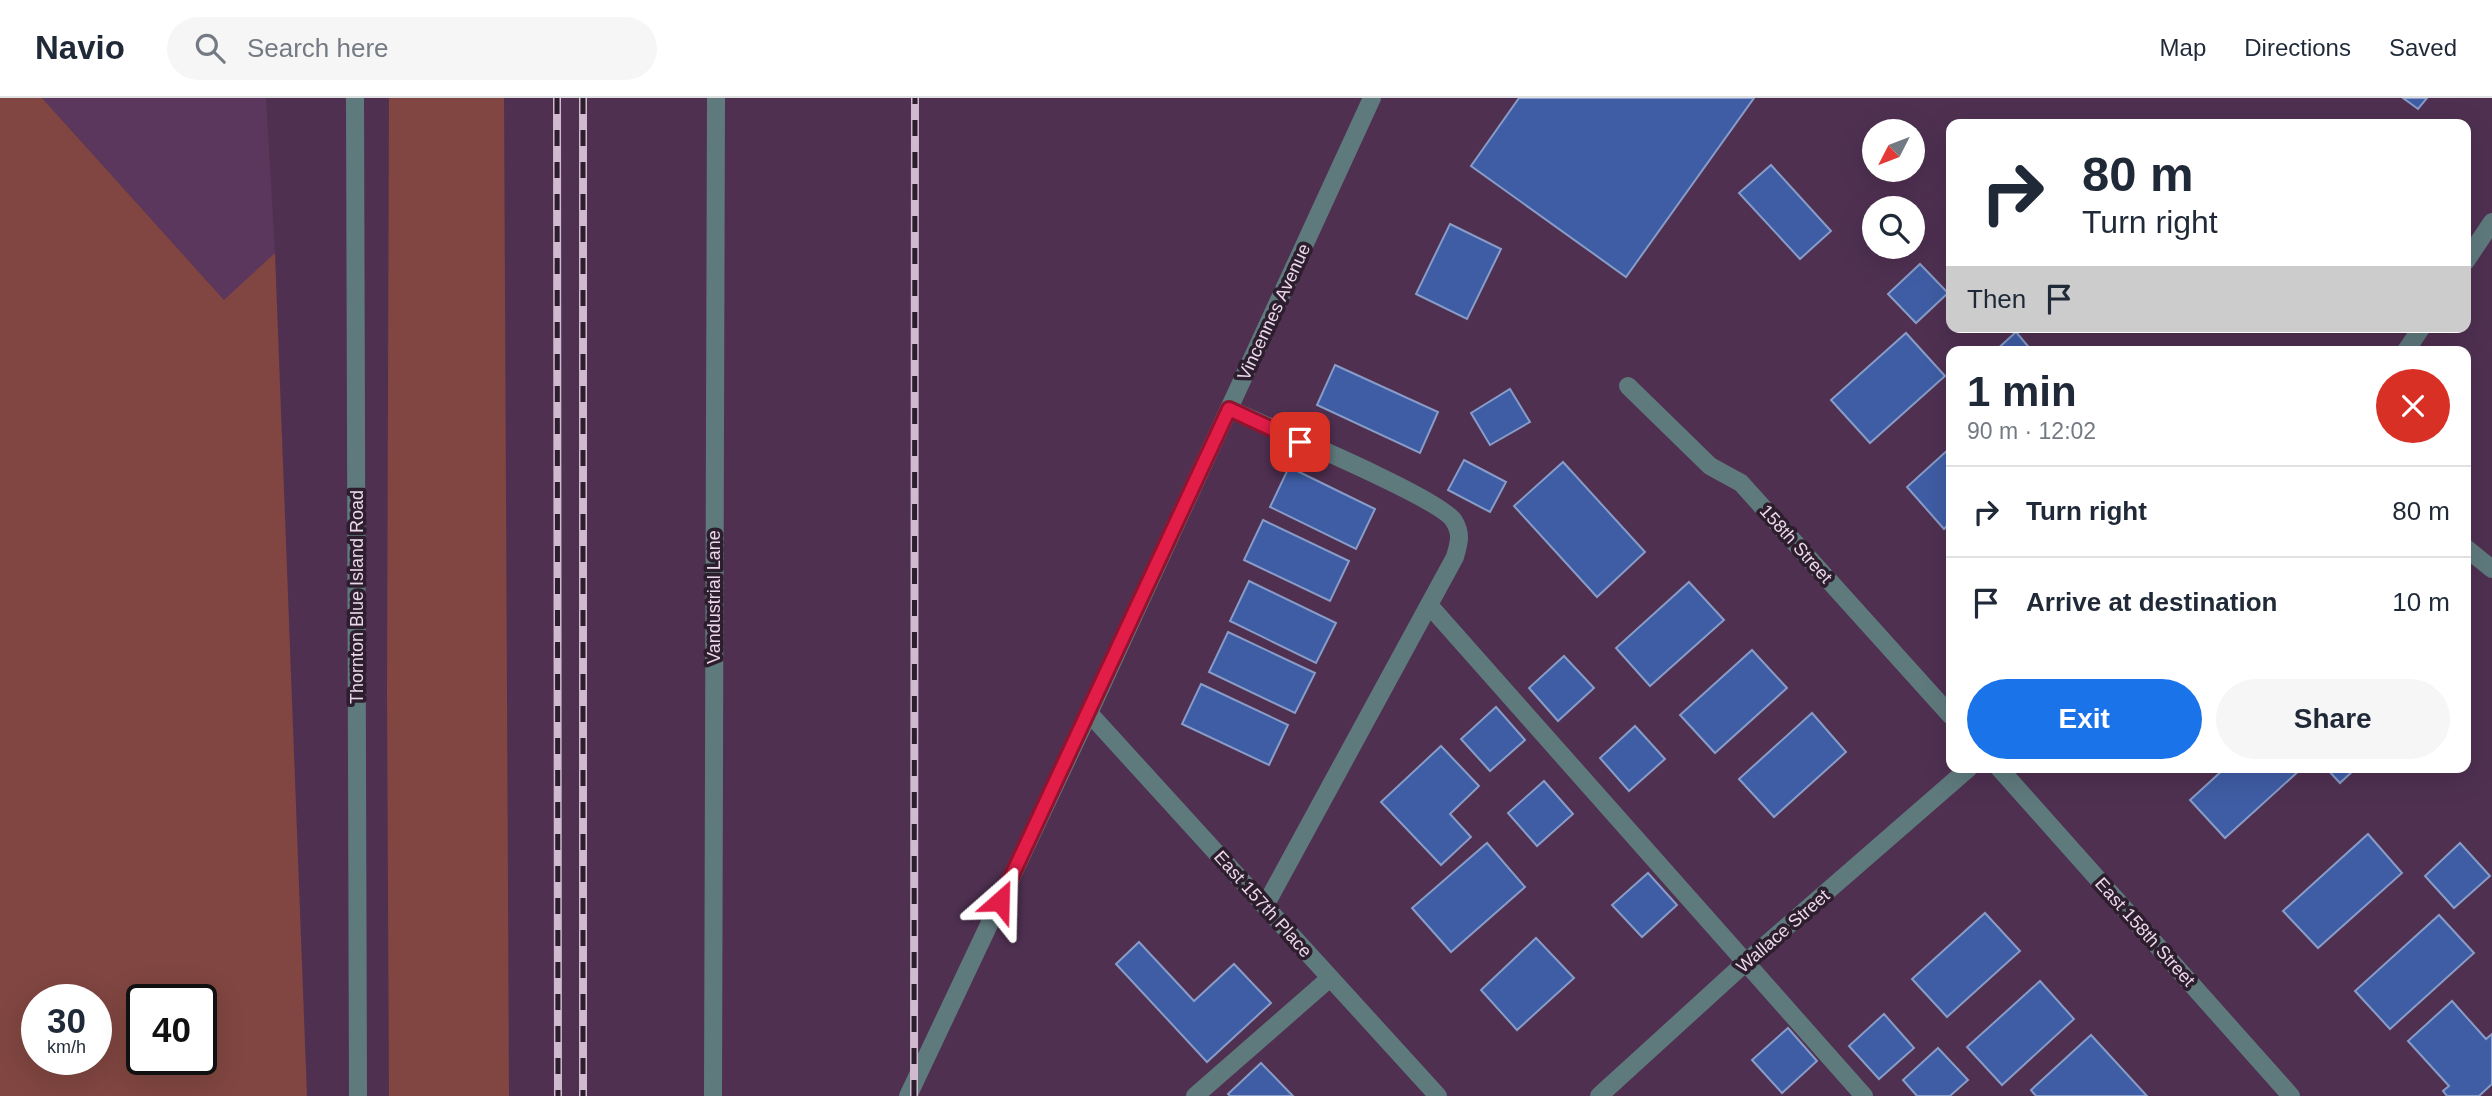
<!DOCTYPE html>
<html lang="en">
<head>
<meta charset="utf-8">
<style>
	body { margin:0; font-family:Arial,sans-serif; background:#f6f6f7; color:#1f2937; height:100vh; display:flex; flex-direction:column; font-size:26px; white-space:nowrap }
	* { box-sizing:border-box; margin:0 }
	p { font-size:23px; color:#747a83 }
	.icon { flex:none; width:38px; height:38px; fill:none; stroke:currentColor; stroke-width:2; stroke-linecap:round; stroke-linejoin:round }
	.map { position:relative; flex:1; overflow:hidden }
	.sheet { position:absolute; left:1946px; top:248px; width:525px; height:427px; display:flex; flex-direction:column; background:#fff; border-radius:14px; box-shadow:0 7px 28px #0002 }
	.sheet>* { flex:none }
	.hud { position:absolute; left:1946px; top:21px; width:525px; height:214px; border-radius:14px; box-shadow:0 7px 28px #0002; background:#fff; color:#1f2937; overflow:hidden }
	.needle { width:46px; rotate:228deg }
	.tools { position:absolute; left:1862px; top:21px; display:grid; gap:14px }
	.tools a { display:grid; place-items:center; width:63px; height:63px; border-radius:50%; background:#fff; box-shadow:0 7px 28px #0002; font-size:35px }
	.speed { position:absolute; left:21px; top:886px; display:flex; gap:14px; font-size:35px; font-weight:700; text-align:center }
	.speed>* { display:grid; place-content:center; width:91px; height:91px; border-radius:50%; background:#fff; box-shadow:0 7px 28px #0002; line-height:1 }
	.speed small { font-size:18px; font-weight:400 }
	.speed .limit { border:4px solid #111; border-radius:10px; background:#fff; color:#111 }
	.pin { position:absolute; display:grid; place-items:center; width:60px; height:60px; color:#fff; margin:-30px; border-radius:14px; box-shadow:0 4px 10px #0006 }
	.me { position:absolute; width:77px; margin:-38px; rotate:25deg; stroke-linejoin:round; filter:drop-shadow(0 0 5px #0008) }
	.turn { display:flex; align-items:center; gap:24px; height:147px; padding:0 21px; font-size:32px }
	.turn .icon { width:91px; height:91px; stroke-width:2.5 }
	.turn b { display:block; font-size:49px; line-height:60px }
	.then { display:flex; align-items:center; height:66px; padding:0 21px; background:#0003; gap:14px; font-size:26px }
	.round { display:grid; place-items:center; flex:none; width:74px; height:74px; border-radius:37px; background:#f6f6f7 }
	.head { display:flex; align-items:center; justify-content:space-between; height:119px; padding:0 21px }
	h1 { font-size:42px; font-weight:700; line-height:52px }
	.primary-button { display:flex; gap:14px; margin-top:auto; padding:14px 21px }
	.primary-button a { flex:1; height:80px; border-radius:42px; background:#1a73e8; color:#fff; font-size:28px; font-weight:700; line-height:80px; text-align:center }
	.primary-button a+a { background:#f6f6f7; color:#1f2937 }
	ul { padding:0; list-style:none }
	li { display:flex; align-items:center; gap:21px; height:91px; padding:0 21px; border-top:2px solid #e0e1e3 }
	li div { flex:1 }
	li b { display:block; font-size:26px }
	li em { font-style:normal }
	header { display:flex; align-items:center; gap:42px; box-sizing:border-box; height:98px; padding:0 35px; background:#fff; border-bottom:2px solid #e0e1e3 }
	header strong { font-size:33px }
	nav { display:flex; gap:38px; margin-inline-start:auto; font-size:24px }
	.search { width:490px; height:63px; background:#f6f6f7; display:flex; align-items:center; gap:18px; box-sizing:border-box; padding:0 24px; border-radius:38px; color:#747a83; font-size:26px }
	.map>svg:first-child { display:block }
</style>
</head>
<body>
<header>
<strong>Navio</strong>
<div class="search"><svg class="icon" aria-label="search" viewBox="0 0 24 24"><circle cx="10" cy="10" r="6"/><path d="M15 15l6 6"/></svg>Search here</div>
<nav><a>Map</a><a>Directions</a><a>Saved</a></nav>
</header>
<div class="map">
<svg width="2492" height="998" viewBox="0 0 2492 998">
	<rect width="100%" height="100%" fill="#4f3051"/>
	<path fill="#5c375d" d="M42,0H266L275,155L225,203Z"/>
	<g fill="#814641" fill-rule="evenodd">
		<path d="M0,0H42L224,202L275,155L307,998H0ZM37,901H96V961H37ZM142,901H201V961H142Z"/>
		<path d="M389,0H504L509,998H389L387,594Z"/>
	</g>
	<g fill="#3f5da5" stroke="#889cc8" stroke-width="2">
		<path d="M1519,0H1754L1626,179L1471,68Z"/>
		<path d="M2403,0H2427L2418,11Z"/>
		<path d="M1771,67L1831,133L1800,161L1739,95Z"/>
		<path d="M1450,126L1501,151L1467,221L1416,196Z"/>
		<path d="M1920,166L1948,195L1916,225L1888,196Z"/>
		<path d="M2016,234L2033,254H1994Z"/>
		<path d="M1906,235L1945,278L1870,345L1831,302Z"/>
		<path d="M1335,267L1438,314L1420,355L1317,307Z"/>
		<path d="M1510,291L1530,324L1490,347L1471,315Z"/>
		<path d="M1951,349V424L1944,431L1907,389Z"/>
		<path d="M1464,362L1506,384L1490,414L1448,392Z"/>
		<path d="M1563,364L1645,454L1597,499L1514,408Z"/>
		<path d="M1289,369L1375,411L1356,451L1270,409Z"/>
		<path d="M1263,422L1349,463L1330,503L1244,462Z"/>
		<path d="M1249,483L1336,525L1316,565L1230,523Z"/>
		<path d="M1689,484L1724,522L1650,588L1616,550Z"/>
		<path d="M1228,534L1315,575L1295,615L1209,574Z"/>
		<path d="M1752,552L1787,590L1715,655L1680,617Z"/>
		<path d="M1564,558L1594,590L1558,623L1529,590Z"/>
		<path d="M1201,586L1288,627L1269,667L1182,626Z"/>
		<path d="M1496,609L1525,642L1490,673L1461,641Z"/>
		<path d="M1812,615L1846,654L1774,719L1739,681Z"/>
		<path d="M1635,628L1665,661L1629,693L1600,660Z"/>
		<path d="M1441,648L1479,688L1450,716L1471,739L1441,767L1381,704Z"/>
		<path d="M2225,670H2302L2225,740L2190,702Z"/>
		<path d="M2326,670H2356L2340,685Z"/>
		<path d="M1544,683L1573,716L1537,748L1508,715Z"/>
		<path d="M2368,736L2402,775L2318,850L2283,813Z"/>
		<path d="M1487,745L1525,789L1451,854L1412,810Z"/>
		<path d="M2460,745L2490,778L2454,810L2425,778Z"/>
		<path d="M1648,775L1677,807L1642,839L1612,807Z"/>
		<path d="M1985,815L2020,853L1947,919L1912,881Z"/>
		<path d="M2439,817L2474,855L2390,931L2355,893Z"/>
		<path d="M1536,840L1574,880L1517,932L1481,892Z"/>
		<path d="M1139,844L1194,903L1234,866L1271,905L1207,964L1116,866Z"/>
		<path d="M2040,883L2074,921L2002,987L1967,949Z"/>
		<path d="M2452,903L2486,941L2492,936V986L2479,998H2447L2443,993L2449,988L2408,943Z"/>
		<path d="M1884,916L1914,950L1879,981L1849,948Z"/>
		<path d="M1788,930L1817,963L1782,995L1752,962Z"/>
		<path d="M2091,937L2147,998H2036L2031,992Z"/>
		<path d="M1938,950L1968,982L1950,998H1917L1903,982Z"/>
		<path d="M1261,965L1293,998H1230L1228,996Z"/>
	</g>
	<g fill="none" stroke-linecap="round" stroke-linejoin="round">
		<g stroke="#5f7a7d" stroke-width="18">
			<path d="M355,0L358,998"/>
			<path d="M2466,163L2492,124"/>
			<path d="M2405,254L2422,229"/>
			<path d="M1628,288L1710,368L1741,385L1951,618"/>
			<path d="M1229,311C1264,327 1441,400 1454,423C1462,436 1459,445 1455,459L1265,808"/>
			<path d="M2466,450L2492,471"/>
			<path d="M1429,507L1864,998"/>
			<path d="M1089,615L1438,998"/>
			<path d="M1999,670L2291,998"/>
			<path d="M713,998L716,0"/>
			<path d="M908,998L1089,615L1372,0"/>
			<path d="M1195,998L1330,880"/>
			<path d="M1599,998L1746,864L1969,670"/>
		</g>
		<defs>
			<g id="rail">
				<path d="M557,0L558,998"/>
				<path d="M583,0V998"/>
				<path d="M914,998L915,0"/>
			</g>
		</defs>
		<use href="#rail" stroke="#d0bad0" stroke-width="8"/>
		<use href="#rail" stroke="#2d1e2d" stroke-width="5" stroke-dasharray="16" stroke-linecap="butt"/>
	</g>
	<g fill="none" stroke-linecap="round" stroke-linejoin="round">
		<defs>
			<path id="route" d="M1000,803L1229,311L1300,344"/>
		</defs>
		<use href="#route" stroke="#92132f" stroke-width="18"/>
		<use href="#route" stroke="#e11d48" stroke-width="12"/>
	</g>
	<g text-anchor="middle" stroke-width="7" stroke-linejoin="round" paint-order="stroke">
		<g font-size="18" fill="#ecd8ec" stroke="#2d1e2d">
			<text transform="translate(1274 214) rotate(-65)" y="6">Vincennes Avenue</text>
			<text transform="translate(1796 446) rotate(48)" y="6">158th Street</text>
			<text transform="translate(357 499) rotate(-90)" y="6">Thornton Blue Island Road</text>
			<text transform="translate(714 499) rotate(-90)" y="6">Vandustrial Lane</text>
			<text transform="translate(1263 806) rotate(48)" y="6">East 157th Place</text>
			<text transform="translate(1783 833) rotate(-41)" y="6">Wallace Street</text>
			<text transform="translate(2145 834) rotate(48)" y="6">East 158th Street</text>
		</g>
	</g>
</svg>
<div class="tools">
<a><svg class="needle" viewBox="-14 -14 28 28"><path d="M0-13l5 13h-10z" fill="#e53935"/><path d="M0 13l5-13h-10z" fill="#747a83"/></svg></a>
<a><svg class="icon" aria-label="search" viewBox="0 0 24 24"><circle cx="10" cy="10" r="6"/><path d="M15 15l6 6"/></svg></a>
</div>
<div class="speed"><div>30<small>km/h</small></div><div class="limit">40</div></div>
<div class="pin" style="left:1300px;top:344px;background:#d93025"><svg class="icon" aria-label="arrive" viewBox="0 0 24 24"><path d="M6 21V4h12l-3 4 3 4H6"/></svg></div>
<svg class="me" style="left:1000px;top:803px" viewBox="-20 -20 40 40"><path d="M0-17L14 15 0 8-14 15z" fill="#e11d48" stroke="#fff" stroke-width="4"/></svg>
<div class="hud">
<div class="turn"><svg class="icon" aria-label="right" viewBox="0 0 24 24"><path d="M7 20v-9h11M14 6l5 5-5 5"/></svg><div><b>80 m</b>Turn right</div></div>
<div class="then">Then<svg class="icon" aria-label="arrive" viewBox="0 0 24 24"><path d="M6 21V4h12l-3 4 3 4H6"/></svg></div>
</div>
<section class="sheet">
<div class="head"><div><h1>1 min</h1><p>90 m · 12:02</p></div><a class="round" style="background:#d93025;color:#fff"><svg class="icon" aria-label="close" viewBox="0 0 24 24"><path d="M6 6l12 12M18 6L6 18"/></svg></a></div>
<ul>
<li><svg class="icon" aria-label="right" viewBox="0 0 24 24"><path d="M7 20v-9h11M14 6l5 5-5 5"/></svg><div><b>Turn right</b></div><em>80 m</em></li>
<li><svg class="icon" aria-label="arrive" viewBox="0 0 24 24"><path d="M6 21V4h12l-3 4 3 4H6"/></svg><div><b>Arrive at destination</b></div><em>10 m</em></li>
</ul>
<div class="primary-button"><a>Exit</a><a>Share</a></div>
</section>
</div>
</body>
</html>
